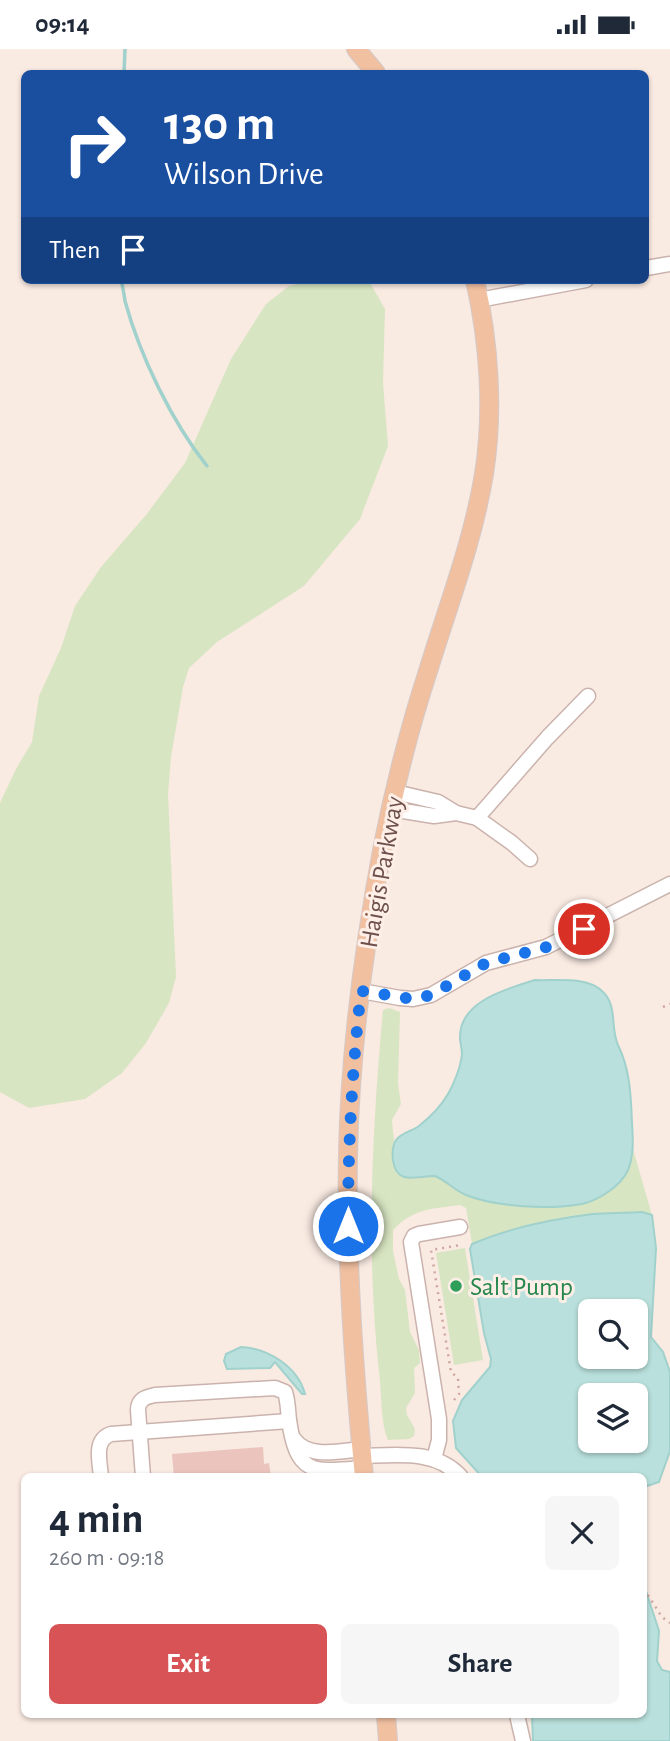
<!DOCTYPE html>
<html lang="en">
<head>
<meta charset="utf-8">
<style>
	body { margin:0; font-family:"Alegreya Sans",sans-serif; background:#f6f6f7; color:#1f2937; height:100vh; display:flex; flex-direction:column; font-size:26px; white-space:nowrap }
	* { box-sizing:border-box; margin:0 }
	p { font-size:23px; color:#747a83 }
	.icon { flex:none; width:38px; height:38px; fill:none; stroke:currentColor; stroke-width:2; stroke-linecap:round; stroke-linejoin:round }
	.map { position:relative; flex:1; overflow:hidden }
	.panel { position:absolute; left:21px; top:1424px; width:626px; height:245px; display:flex; flex-direction:column; background:#fff; border-radius:10px; box-shadow:0 2px 5px #0004 }
	.panel>* { flex:none }
	.top-card { position:absolute; left:21px; top:21px; width:628px; height:214px; border-radius:10px; box-shadow:0 2px 5px #0004; background:#1a4fa0; color:#fff; overflow:hidden }
	.buttons { position:absolute; left:578px; top:1250px; display:grid; gap:14px }
	.buttons a { display:grid; place-items:center; width:70px; height:70px; border-radius:10px; background:#fff; box-shadow:0 2px 5px #0004; font-size:35px }
	.pin { position:absolute; display:grid; place-items:center; width:60px; height:60px; color:#fff; margin:-30px; border:4px solid #fff; border-radius:50%; box-shadow:0 2px 7px #0007 }
	.me { position:absolute; width:77px; margin:-38px; rotate:0deg; stroke-linejoin:round; filter:drop-shadow(0 0 5px #0008) }
	.turn { display:flex; align-items:center; gap:24px; height:147px; padding:0 28px; font-size:32px }
	.turn .icon { width:91px; height:91px; stroke-width:2.5 }
	.turn b { display:block; font-size:49px; line-height:60px }
	.then { display:flex; align-items:center; height:66px; padding:0 28px; background:#0003; gap:14px; font-size:26px }
	.round { display:grid; place-items:center; flex:none; width:74px; height:74px; border-radius:10px; background:#f6f6f7 }
	.head { display:flex; align-items:center; justify-content:space-between; height:119px; padding:0 28px }
	h1 { font-size:42px; font-weight:700; line-height:52px }
	.cta { display:flex; gap:14px; margin-top:auto; padding:14px 28px }
	.cta a { flex:1; height:80px; border-radius:10px; background:#d75356; color:#fff; font-size:28px; font-weight:700; line-height:80px; text-align:center }
	.cta a+a { background:#f6f6f7; color:#1f2937 }
	.status { display:flex; justify-content:space-between; align-items:center; height:49px; padding:0 35px; background:#fff; direction:ltr }
	.status svg { height:19px; fill:currentColor }
	.map>svg:first-child { display:block }
</style>
</head>
<body>
<div class="status"><b>09:14</b><svg viewBox="0 0 49 12"><path d="M0 12V9h3v3zM5 12V6h3v6zM10 12V3h3v9zM15 12V0h3v12zM26 1h20v11H26zM47 4h2v5h-2z"/></svg></div>
<div class="map">
<svg width="670" height="1692" viewBox="0 0 670 1692">
	<rect width="100%" height="100%" fill="#f9eae2"/>
	<g fill="#d8e5c2">
		<path d="M313,231L369,232L385,260L383,334L388,397L360,470L304,537L217,593L189,619L183,638L171,708L168,745L176,928L169,954L146,994L122,1024L85,1050L29,1059L0,1043V754L16,720L32,693L39,647L61,599L75,557L101,518L146,466L185,414L231,310L266,255L289,237Z"/>
		<path d="M389,959L400,963L398,1035L401,1055L392,1071L394,1093L392,1109L413,1130L435,1127C447,1132 455,1142 467,1147C502,1160 579,1165 610,1142C624,1131 629,1116 633,1100L652,1166C617,1154 508,1180 472,1195L466,1159L460,1156C432,1160 414,1159 393,1181V1202L399,1230L405,1241L410,1283L419,1301L420,1314L414,1319L415,1344L406,1359L407,1366L415,1380L414,1387L409,1390L388,1391C380,1372 382,1344 379,1323C366,1203 372,1081 383,961Z"/>
		<path d="M465,1199L483,1311L454,1316L436,1204Z"/>
	</g>
	<g fill="#b9e0dc" stroke="#a0d1cc" stroke-width="2" fill-rule="evenodd">
		<path d="M535,931C555,932 586,927 602,942C618,956 610,979 618,996C630,1020 631,1047 632,1074C633,1090 634,1106 628,1121C621,1137 599,1151 582,1155C551,1161 495,1158 466,1146C454,1141 447,1132 435,1127C417,1127 396,1137 393,1111C392,1105 393,1095 396,1091C401,1084 412,1082 419,1077C429,1069 441,1057 448,1045C454,1035 461,1017 462,1005C462,999 460,994 460,989C459,952 507,940 535,931Z"/>
		<path d="M642,1163L652,1166L656,1199L651,1288L663,1303L670,1323V1402L659,1433L644,1438V1428H482L456,1399L453,1372L462,1351L490,1318L491,1310L484,1284L470,1200L472,1195C509,1179 552,1170 593,1165C609,1164 626,1164 642,1163ZM590,1262H635V1307H590ZM590,1346H635V1391H590Z"/>
		<path d="M241,1298C268,1299 298,1318 305,1345H302L275,1313L270,1319L227,1320L224,1312L226,1305Z"/>
		<path d="M644,1536L659,1582L657,1612L662,1621L670,1623V1692H533L532,1666H644Z"/>
	</g>
	<g fill="none" stroke-linecap="round" stroke-linejoin="round">
		<g stroke="#a0d1cc" stroke-width="3.5">
			<path d="M124,24L125,0"/>
			<path d="M121,231C123,238 124,245 125,252C140,307 172,373 207,417"/>
		</g>
	</g>
	<path fill="#ebc4bd" d="M263,1398L264,1415L269,1414L271,1428H174L172,1405Z"/>
	<g fill="none" stroke-linecap="round" stroke-linejoin="round">
		<defs>
			<g id="minor">
				<path d="M646,219L670,215"/>
				<path d="M479,251L586,231"/>
				<path d="M395,743L438,753L456,764L477,769L547,689L588,647"/>
				<path d="M391,760L434,767L456,764"/>
				<path d="M477,769L512,794L530,810"/>
				<path d="M361,942L400,949L413,950L431,946L486,914L546,898L670,835"/>
				<path d="M294,1390C308,1410 340,1402 362,1400"/>
				<path d="M362,1407C396,1406 436,1400 461,1428"/>
				<path d="M434,1410L439,1391V1370L411,1193L414,1187L419,1185L460,1178"/>
				<path d="M101,1428C100,1413 93,1391 111,1385L289,1372"/>
				<path d="M143,1428L138,1361C138,1350 146,1348 155,1346L275,1339L285,1343C288,1352 288,1362 289,1371C297,1427 313,1423 363,1419"/>
				<path d="M517,1666L523,1692"/>
			</g>
			<g id="major">
				<path d="M356,0L376,24"/>
				<path d="M364,1428C354,1320 346,1213 348,1105C350,1002 364,897 383,796C395,736 410,677 429,619C449,554 473,492 484,425C494,362 489,293 475,231"/>
				<path d="M386,1666L388,1692"/>
			</g>
		</defs>
		<use href="#minor" stroke="#cbb3ad" stroke-width="17"/>
		<use href="#major" stroke="#d4cac9" stroke-width="20"/>
		<g stroke="#d0a7a0" stroke-width="2.5" stroke-dasharray="2 5" stroke-linecap="butt">
			<path d="M663,958L670,955"/>
			<path d="M454,1351L459,1345L458,1329L451,1323L431,1201L461,1196"/>
			<path d="M644,1540L662,1568L670,1574"/>
		</g>
		<use href="#minor" stroke="#fff" stroke-width="14"/>
		<use href="#major" stroke="#f1c0a1" stroke-width="18"/>
	</g>
	<g fill="none" stroke-linecap="round" stroke-linejoin="round">
		<path stroke="#1a73e8" stroke-width="12" stroke-dasharray="0 21.6" d="M348,1177C348,1098 352,1021 361,942L413,950L431,946L486,914L547,898L584,880"/>
	</g>
	<circle fill="#2e9e5b" stroke="#fdefe7" stroke-width="2.5" cx="456" cy="1237" r="7"/>
	<g text-anchor="middle" stroke-width="6" stroke-linejoin="round" paint-order="stroke">
		<g font-size="26" fill="#6e4f4b" stroke="#fdefe7">
			<text transform="translate(381 823) rotate(-80)" y="9">Haigis Parkway</text>
		</g>
		<g font-size="26" fill="#27864d" stroke="#fdefe7" text-anchor="start">
			<text x="470" y="1246">Salt Pump</text>
		</g>
	</g>
</svg>
<div class="buttons">
<a><svg class="icon" aria-label="search" viewBox="0 0 24 24"><circle cx="10" cy="10" r="6"/><path d="M15 15l6 6"/></svg></a>
<a><svg class="icon" aria-label="layers" viewBox="0 0 24 24"><path d="M12 4l9 5-9 5-9-5zM3 14l9 5 9-5"/></svg></a>
</div>
<div class="pin" style="left:584px;top:880px;background:#d93025"><svg class="icon" aria-label="arrive" viewBox="0 0 24 24"><path d="M6 21V4h12l-3 4 3 4H6"/></svg></div>
<svg class="me" style="left:348px;top:1177px" viewBox="-20 -20 40 40"><circle r="17" fill="#1a73e8" stroke="#fff" stroke-width="3"/><path d="M0-11L8 9 0 5-8 9z" fill="#fff"/></svg>
<div class="top-card">
<div class="turn"><svg class="icon" aria-label="right" viewBox="0 0 24 24"><path d="M7 20v-9h11M14 6l5 5-5 5"/></svg><div><b>130 m</b>Wilson Drive</div></div>
<div class="then">Then<svg class="icon" aria-label="arrive" viewBox="0 0 24 24"><path d="M6 21V4h12l-3 4 3 4H6"/></svg></div>
</div>
<section class="panel">
<div class="head"><div><h1>4 min</h1><p>260 m · 09:18</p></div><a class="round"><svg class="icon" aria-label="close" viewBox="0 0 24 24"><path d="M6 6l12 12M18 6L6 18"/></svg></a></div>
<div class="cta"><a>Exit</a><a>Share</a></div>
</section>
</div>
</body>
</html>
